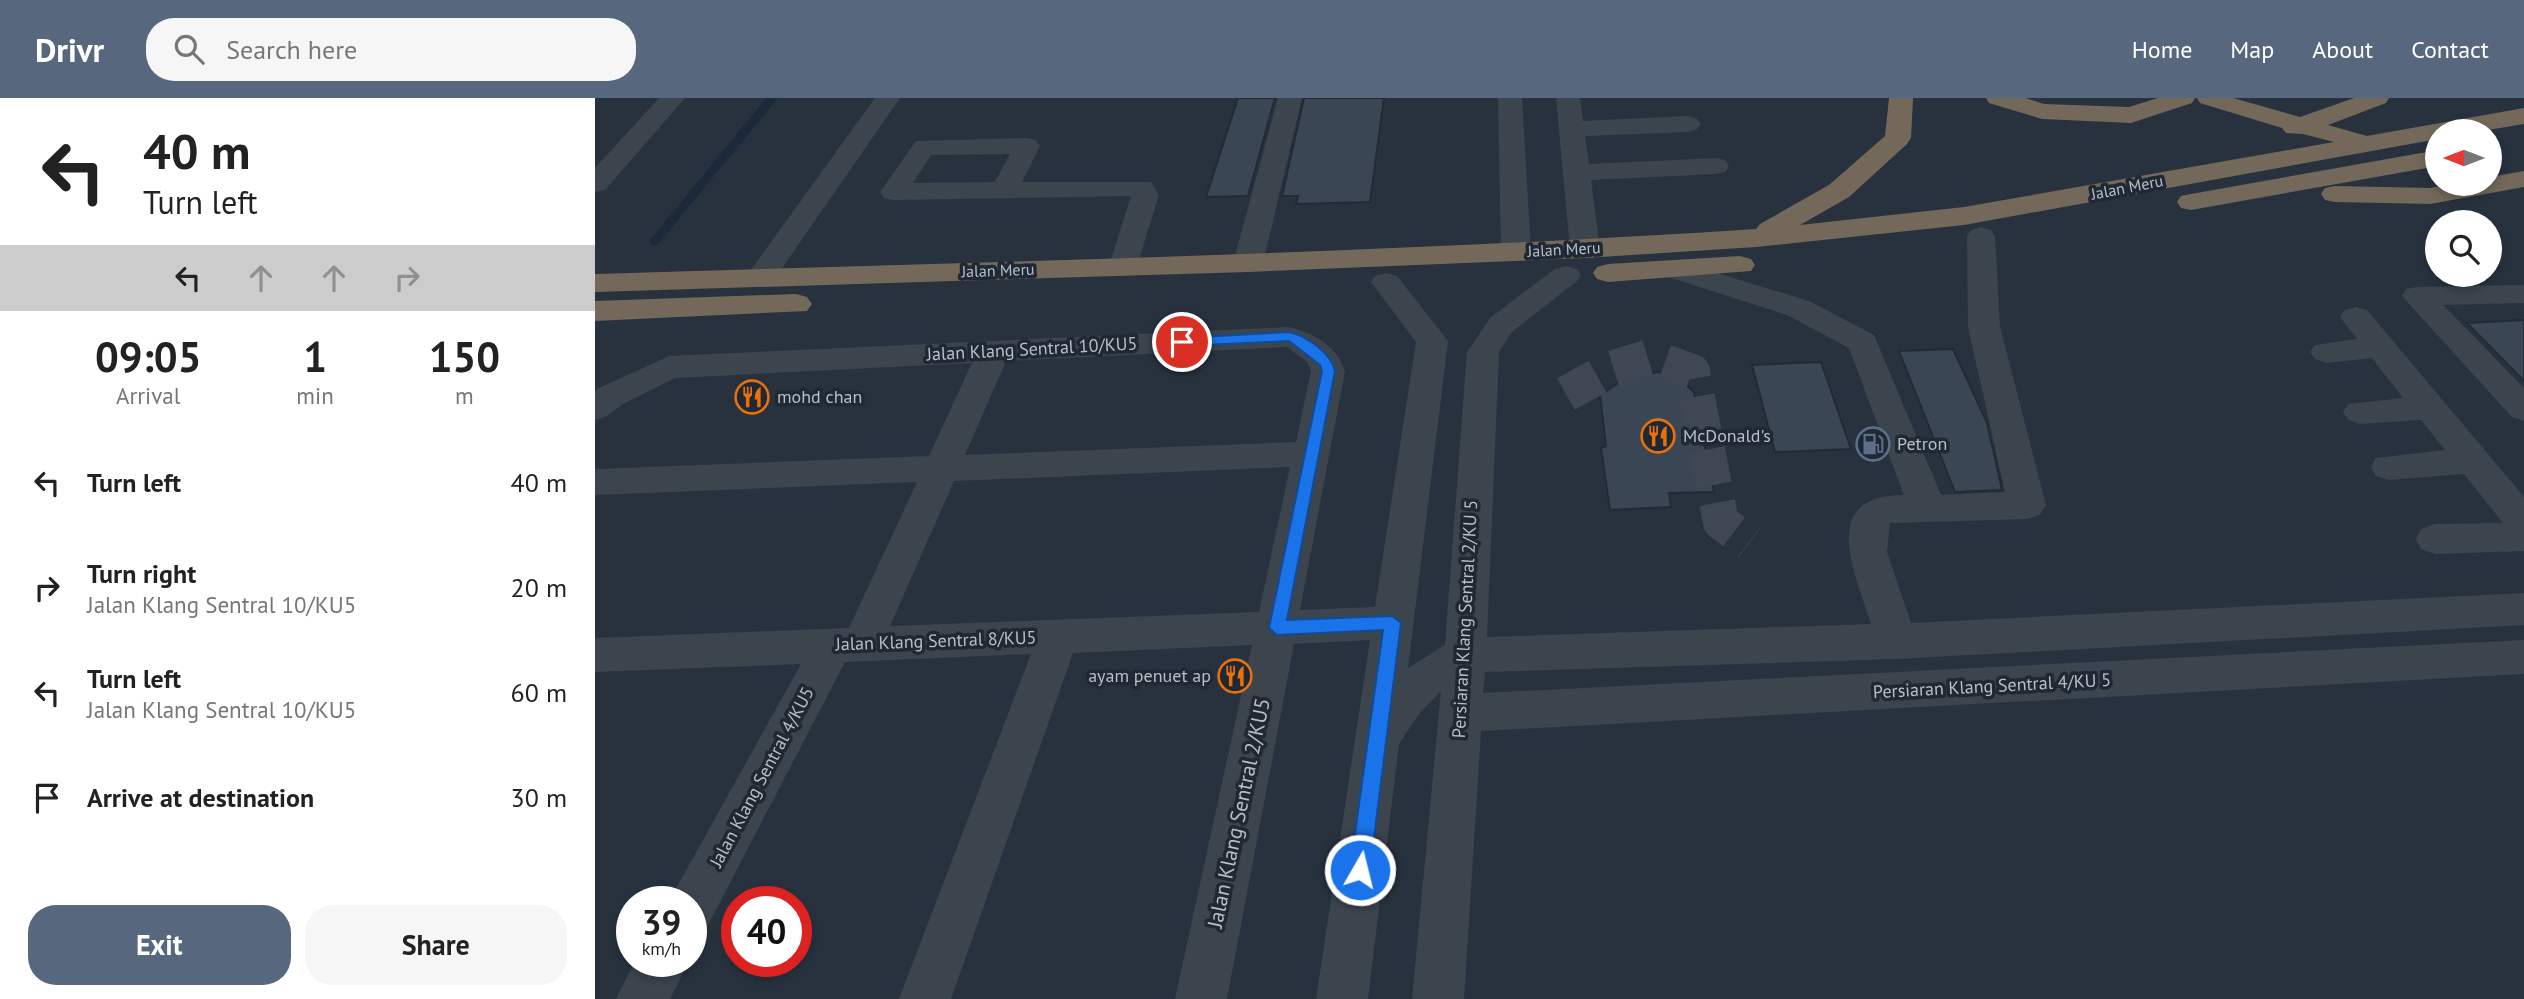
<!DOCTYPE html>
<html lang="en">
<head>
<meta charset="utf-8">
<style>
	body { margin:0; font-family:"PT Sans",sans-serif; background:#f6f6f6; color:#222; height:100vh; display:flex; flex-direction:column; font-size:26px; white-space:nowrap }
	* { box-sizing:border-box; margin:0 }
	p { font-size:23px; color:#767676 }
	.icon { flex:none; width:38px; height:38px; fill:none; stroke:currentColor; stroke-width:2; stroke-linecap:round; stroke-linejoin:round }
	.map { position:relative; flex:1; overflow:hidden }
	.panel { display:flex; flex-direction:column; background:#fff; width:595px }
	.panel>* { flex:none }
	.banner { background:#fff; color:#222; overflow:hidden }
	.needle { width:46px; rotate:270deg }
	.fabs { position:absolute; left:1830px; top:21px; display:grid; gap:14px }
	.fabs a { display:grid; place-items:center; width:77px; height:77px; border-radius:50%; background:#fff; box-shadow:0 4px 10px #0003; font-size:35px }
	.speed { position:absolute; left:21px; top:788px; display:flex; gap:14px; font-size:35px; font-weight:700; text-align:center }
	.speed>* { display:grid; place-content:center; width:91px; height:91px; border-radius:50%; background:#fff; box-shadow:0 4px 10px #0003; line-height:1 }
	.speed small { font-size:18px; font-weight:400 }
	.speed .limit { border:10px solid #d22; background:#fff; color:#111 }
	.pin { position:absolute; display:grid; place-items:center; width:60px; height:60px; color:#fff; margin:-30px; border:4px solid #fff; border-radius:50%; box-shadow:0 2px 7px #0007 }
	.me { position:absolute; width:77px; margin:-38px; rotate:8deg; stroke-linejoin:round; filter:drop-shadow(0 0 5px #0008) }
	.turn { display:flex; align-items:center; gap:24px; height:147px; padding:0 28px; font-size:32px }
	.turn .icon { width:91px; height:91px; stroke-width:2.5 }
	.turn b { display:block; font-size:49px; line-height:60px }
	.lanes { display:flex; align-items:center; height:66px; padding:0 28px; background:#0003; justify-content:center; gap:35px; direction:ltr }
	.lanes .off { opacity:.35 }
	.eta { display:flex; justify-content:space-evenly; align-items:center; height:119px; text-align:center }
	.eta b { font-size:42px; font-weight:700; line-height:49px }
	.cta { display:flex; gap:14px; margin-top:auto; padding:14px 28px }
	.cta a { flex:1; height:80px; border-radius:28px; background:#57677e; color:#fff; font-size:28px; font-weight:700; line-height:80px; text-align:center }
	.cta a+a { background:#f6f6f6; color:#222 }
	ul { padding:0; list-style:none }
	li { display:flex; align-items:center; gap:21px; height:105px; padding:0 28px }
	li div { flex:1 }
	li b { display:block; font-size:26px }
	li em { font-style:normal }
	header { display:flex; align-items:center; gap:42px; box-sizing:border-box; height:98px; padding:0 35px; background:#57677e; color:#fff }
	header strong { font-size:33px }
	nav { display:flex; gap:38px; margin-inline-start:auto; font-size:24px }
	.search { width:490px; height:63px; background:#f6f6f6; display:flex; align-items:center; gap:18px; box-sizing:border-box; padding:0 24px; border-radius:28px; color:#767676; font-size:26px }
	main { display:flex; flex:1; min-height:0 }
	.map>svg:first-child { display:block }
</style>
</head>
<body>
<header>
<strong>Drivr</strong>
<div class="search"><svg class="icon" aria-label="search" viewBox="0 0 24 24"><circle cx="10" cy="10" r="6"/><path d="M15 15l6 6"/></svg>Search here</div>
<nav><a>Home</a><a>Map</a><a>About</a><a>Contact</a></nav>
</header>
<main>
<section class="panel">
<div class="banner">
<div class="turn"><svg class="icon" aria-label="left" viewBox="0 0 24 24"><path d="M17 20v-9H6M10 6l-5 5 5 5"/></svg><div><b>40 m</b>Turn left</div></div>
<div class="lanes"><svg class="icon" aria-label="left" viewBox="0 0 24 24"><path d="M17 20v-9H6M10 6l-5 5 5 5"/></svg><svg class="icon off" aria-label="ahead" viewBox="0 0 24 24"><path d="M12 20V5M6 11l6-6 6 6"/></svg><svg class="icon off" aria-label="ahead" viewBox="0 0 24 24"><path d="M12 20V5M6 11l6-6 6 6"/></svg><svg class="icon off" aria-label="right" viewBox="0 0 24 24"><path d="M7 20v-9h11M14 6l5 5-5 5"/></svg></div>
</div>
<div class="eta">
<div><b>09:05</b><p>Arrival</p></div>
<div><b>1</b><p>min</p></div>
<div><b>150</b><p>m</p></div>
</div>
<ul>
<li><svg class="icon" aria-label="left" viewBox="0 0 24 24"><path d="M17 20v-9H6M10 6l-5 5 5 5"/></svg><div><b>Turn left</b></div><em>40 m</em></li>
<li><svg class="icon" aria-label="right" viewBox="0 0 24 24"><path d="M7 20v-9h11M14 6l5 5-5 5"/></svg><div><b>Turn right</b><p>Jalan Klang Sentral 10/KU5</p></div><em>20 m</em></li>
<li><svg class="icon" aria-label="left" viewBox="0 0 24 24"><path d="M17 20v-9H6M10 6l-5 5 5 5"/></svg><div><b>Turn left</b><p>Jalan Klang Sentral 10/KU5</p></div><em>60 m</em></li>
<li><svg class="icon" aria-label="arrive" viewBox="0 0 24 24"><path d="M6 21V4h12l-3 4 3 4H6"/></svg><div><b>Arrive at destination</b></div><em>30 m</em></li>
</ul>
<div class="cta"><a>Exit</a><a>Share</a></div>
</section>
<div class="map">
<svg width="1929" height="901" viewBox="0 0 1929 901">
	<rect width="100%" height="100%" fill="#28323e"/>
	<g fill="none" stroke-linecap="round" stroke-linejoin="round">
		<path stroke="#1c293b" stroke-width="9" d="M60,143L177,0"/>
	</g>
	<g fill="#3a4654" stroke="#222b35" stroke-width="2">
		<path d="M643,0H680L653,98L611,99Z"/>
		<path d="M709,0H789L775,104L701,106L703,98H687Z"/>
		<path d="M1929,222V283L1872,225Z"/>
		<path d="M1358,251L1392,325L1407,392L1360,394L1304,253Z"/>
		<path d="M1226,264L1256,351L1180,354L1157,267Z"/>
		<path d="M1062,274L1079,276L1099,294L1119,394L1074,395L1076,409L1015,412L1006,350L1011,348L1005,297L1024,285Z"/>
	</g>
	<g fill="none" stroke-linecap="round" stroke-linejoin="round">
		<path stroke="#3e4753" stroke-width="36" stroke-dasharray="36 18" stroke-linecap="butt" d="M971,296L1016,271L1055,259L1097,274L1126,424L1154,445"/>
		<g fill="#3c444e" fill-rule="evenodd">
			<path d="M64,0H90L10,92L0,94V70Z"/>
			<path d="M280,0H305L176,186L165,189L154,186L150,180Z"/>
			<path d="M683,0H707L668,165L664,171L653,174L642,171L638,165Z"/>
			<path d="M903,0H927L936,154L931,160L921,163L911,160L906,154Z"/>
			<path d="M961,0H985L988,23L1093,18L1102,21L1106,26L1102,31L1093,34L990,38L994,66L1121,60L1130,62L1134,68L1130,74L1121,76L996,82L1005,151L1000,157L990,160L980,157L975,151Z"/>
			<path d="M432,40L441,42L445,48L427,84H556L564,97L540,174L529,177L518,174L514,168L536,98L299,102L289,100L285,94L321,43ZM415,56L400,84L318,85L336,57Z"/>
			<path d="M1386,129L1396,132L1400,138L1405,229L1451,407L1445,417L1432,421L1295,425L1292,454L1316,525L1929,495V527L1302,561L890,574L888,595L1929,542V576L886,633L869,901H817L846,593L824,616L804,646L773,901H721L775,542L699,546L632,901H580L657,547L478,555L356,901H304L436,556L250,564L113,827L96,834V803H74L206,566L0,574V540L254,530L322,384L0,397V371L334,358L377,265L80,280L28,306L12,318L0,322V293L4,290L74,258L694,229C719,235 741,247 750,273L705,512L780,509L821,244L776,184L780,178L791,175L802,178L853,243L813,570L850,547L872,254L895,220L960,171L971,168L982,171L986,177L982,183L917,234L904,254L892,539L1276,526C1260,474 1222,397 1309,397L1254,250L1192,217L1070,178L1066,172L1070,166L1081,163L1092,166L1214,203L1279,237L1346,397L1410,394L1373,229L1372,138L1376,132ZM692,249L712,264L716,273L701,344L370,357L411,263ZM695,369L664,514L295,528L359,383Z"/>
			<path d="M1929,187V205L1848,207L1929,290V323L1917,319L1807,198L1811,191L1822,189Z"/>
			<path d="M1761,209L1772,212L1929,399V453L1840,456L1826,451L1821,441L1826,431L1840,426L1908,425L1869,376L1794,382L1781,378L1776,369L1781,360L1850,352L1826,322L1765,326L1753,322L1748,314L1753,306L1808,300L1777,260L1731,265L1720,261L1715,254L1720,247L1762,241L1745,219L1750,212Z"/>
			<path d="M40,863H94L75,901H21Z"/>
		</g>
		<g fill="#736859" fill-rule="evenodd">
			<path d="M1294,0H1318L1316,40L1312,46L1254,99L1205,127L1369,109L1739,44L1708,36L1691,35L1687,30L1605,5L1602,0H1638L1705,19L1759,0H1794L1791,5L1733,27L1772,38L1929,10V26L1887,33H1843V41L1369,127L1161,149L990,160L653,174L0,194V176C387,164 775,156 1161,131L1165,126L1234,87L1290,38Z"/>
			<path d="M1391,0H1430L1449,6L1534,9L1563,0H1600L1597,5L1536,25L1447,21L1394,5Z"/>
			<path d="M1843,52V68L1596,112L1586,110L1582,104L1586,98L1596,96Z"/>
			<path d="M1929,73V89L1835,106L1740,104L1730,102L1726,96L1730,90L1740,88L1835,90L1857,86H1895V79Z"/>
			<path d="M1145,158L1156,161L1160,167L1156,173L1013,184L1002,181L998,175L1002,169L1013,166Z"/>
			<path d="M201,196L212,199L217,206L212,213L0,223V203Z"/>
		</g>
	</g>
	<path fill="#1a73e8" stroke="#114b97" stroke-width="2" d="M694,234C712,238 736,255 740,273L692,522L797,518L806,525L775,772L772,779L765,781L758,779L755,772L788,532L682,537L674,530L727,273L725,267L694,243L587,248L580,244L587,240Z"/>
	<defs>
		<symbol id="restaurant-ring" viewBox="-11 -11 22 22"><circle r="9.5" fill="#202933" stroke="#e8710a" stroke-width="1.5"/><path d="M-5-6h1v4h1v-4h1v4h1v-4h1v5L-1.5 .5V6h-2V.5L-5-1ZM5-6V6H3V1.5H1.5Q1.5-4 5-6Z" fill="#e8710a"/></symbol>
		<symbol id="fuel-ring" viewBox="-11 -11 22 22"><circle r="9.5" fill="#202933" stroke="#5c6f8a" stroke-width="1.5"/><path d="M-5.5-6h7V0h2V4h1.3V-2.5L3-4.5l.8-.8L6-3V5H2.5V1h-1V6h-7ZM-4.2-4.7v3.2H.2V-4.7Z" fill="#5c6f8a"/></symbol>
	</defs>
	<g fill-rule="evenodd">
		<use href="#restaurant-ring" x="138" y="280" width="38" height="38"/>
		<use href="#restaurant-ring" x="1044" y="319" width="38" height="38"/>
		<use href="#fuel-ring" x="1259" y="327" width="38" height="38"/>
		<use href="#restaurant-ring" x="621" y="559" width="38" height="38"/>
	</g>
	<g text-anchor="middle" stroke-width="7" stroke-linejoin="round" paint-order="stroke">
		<g font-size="16" fill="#b8bfc9" stroke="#202933">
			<text transform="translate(1532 89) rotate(-11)" y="6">Jalan Meru</text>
			<text transform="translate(969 151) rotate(-3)" y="6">Jalan Meru</text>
			<text transform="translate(403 172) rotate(-2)" y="6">Jalan Meru</text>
		</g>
		<g font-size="18" fill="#b8bfc9" stroke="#202933">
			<text transform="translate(437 251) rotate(-3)" y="6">Jalan Klang Sentral 10/KU5</text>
			<text transform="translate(870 521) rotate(-87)" y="6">Persiaran Klang Sentral 2/KU 5</text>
			<text transform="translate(341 543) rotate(-2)" y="6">Jalan Klang Sentral 8/KU5</text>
			<text transform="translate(1397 588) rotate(-3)" y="6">Persiaran Klang Sentral 4/KU 5</text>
			<text transform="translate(167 679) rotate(-62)" y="6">Jalan Klang Sentral 4/KU5</text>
		</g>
		<g font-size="18" fill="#b8bfc9" stroke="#202933" text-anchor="start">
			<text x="182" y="305">mohd chan</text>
			<text x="1088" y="344">McDonald's</text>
			<text x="1302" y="352">Petron</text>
			<text x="616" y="584" text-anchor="end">ayam penuet ap</text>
		</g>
		<g font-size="21" fill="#b8bfc9" stroke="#202933">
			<text transform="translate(644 715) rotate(-78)" y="7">Jalan Klang Sentral 2/KU5</text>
		</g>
	</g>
</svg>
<div class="fabs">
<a><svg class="needle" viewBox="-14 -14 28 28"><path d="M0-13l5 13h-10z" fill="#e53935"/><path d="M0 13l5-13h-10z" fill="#767676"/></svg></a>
<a><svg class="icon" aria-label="search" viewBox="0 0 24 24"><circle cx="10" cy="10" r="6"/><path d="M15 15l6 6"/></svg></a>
</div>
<div class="speed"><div>39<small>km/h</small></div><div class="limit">40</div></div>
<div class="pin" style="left:587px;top:244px;background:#d93025"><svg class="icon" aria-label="arrive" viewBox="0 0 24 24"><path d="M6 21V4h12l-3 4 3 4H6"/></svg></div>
<svg class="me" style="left:765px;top:772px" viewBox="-20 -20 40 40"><circle r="17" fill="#1a73e8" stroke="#fff" stroke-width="3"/><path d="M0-11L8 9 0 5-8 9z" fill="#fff"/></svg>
</div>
</main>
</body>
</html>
